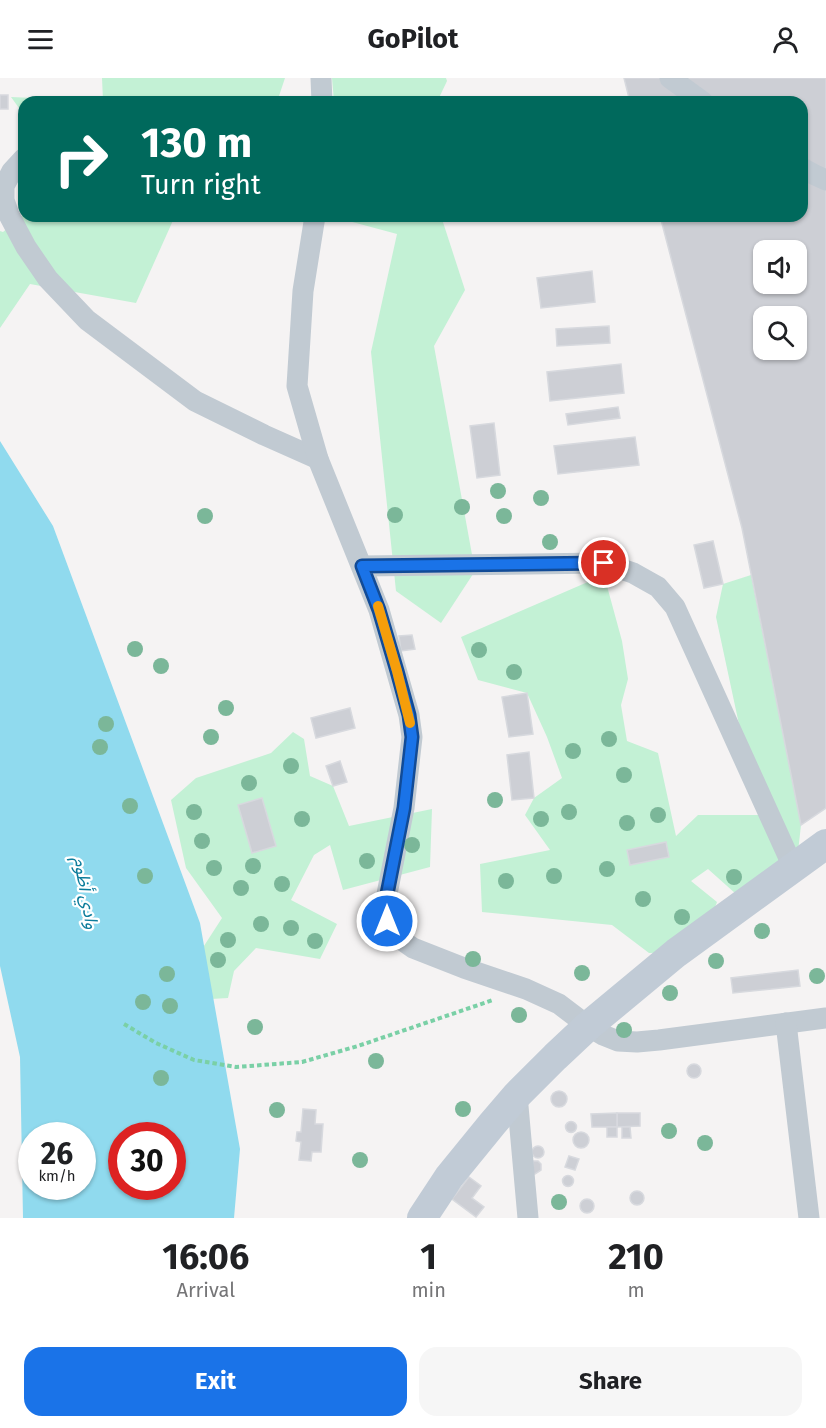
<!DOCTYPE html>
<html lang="en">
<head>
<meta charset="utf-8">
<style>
	body { margin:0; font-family:"Fira Sans","Noto Sans Arabic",sans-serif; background:#f6f6f6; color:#202124; height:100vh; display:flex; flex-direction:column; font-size:22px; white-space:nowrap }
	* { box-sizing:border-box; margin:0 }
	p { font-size:20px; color:#757577 }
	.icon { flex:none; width:33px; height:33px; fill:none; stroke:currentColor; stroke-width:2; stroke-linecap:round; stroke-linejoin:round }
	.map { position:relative; height:1140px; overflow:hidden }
	.sheet { display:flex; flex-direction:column; background:#fff; flex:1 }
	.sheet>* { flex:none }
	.guide { position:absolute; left:18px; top:18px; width:790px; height:126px; border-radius:18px; box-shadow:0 2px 4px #0004; background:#00695c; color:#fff; overflow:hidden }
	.tools { position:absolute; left:753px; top:162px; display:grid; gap:12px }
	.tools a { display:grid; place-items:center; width:54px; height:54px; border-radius:12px; background:#fff; box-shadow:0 2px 4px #0004; font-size:30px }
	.speed { position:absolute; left:18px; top:1044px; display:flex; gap:12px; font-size:30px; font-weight:700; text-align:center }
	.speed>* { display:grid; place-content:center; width:78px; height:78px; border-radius:50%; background:#fff; box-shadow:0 2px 4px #0004; line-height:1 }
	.speed small { font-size:15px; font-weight:400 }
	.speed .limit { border:9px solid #d22; background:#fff; color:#111 }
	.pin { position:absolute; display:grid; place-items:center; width:51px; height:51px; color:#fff; margin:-26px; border:3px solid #fff; border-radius:50%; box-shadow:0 2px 6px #0007 }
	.me { position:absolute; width:66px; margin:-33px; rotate:0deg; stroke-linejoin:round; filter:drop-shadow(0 0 4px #0008) }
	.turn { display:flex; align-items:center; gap:21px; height:126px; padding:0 24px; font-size:27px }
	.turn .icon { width:78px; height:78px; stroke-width:2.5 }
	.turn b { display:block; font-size:42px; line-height:51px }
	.eta { display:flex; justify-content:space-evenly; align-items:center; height:102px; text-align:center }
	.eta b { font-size:36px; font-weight:700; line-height:42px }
	.cta { display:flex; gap:12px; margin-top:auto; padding:12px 24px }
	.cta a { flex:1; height:69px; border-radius:18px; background:#1a73e8; color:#fff; font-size:24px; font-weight:700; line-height:69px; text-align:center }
	.cta a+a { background:#f6f6f6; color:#202124 }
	header { display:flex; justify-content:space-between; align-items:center; height:78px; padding:0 24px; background:#fff; font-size:27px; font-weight:700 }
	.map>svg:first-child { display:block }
</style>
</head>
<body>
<header><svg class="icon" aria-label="menu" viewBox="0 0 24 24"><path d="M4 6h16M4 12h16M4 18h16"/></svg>GoPilot<svg class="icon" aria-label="person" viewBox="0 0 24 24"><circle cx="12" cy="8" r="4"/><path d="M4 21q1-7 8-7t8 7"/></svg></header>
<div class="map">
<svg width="826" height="1140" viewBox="0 0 826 1140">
	<rect width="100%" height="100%" fill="#f5f3f3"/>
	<g fill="#c3f1d5">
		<path d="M102,0H285L277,24H24V37L11,19L103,23Z"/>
		<path d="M332,0H446L447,3L437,24H334Z"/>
		<path d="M24,136V138H175L136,225L30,206L0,250V153L3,154Z"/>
		<path d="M330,138H441L465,212L434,268L475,493L441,545L396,513L371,274L397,156Z"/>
		<path d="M604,497L622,563L628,601L621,627L627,663L658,675L676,758L698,737H765L740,651L716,539L723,506L751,497L801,747L796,792L745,824L708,791L691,803L717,824L698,874L649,875L612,847L482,834L480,786L550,772L525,737L534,720L562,700L547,659L527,615L478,602L461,559Z"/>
		<path d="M293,654L304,661L310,698L333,708L349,748L432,731L430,789L343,812L330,767L314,777L291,822L337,846L320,881L256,870L234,893L228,920L211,921L202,871L222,840L186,790L171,722L196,700L271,675Z"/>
	</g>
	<path fill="#90daee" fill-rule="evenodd" d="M0,363L53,448L200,845L240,1071L234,1140H23L20,979L0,888ZM32,1058H82V1108H32ZM122,1058H172V1108H122Z"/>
	<g fill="#cdcfd5" stroke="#d7d9de" stroke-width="1.5" fill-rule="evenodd">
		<path d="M624,0H826V730L801,747L742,450L660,138H802V24H630ZM764,172H796V206H764ZM764,238H796V272H764Z"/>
		<rect x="0" y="17" width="8" height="14"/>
		<path d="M592,193L595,224L541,230L537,200Z"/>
		<path d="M609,248L610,265L557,268L556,251Z"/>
		<path d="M621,286L624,315L550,323L547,294Z"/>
		<path d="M618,329L620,340L568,347L566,336Z"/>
		<path d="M494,345L500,397L477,400L470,348Z"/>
		<path d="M635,359L639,387L558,396L554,368Z"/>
		<path d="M713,463L723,506L704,510L694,467Z"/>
		<path d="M412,557L415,571L401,573L399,558Z"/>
		<path d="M527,615L533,656L509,659L502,619Z"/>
		<path d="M350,630L355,650L316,660L311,640Z"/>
		<path d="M529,674L534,720L512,722L507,677Z"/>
		<path d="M340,683L347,704L333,708L326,688Z"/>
		<path d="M262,720L276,768L252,775L238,727Z"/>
		<path d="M666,764L669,779L630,787L627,772Z"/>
		<path d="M798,892L800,908L733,915L731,900Z"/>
		<circle cx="694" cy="993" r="7"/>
		<circle cx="559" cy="1021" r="8"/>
		<path d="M303,1031L316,1032L315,1046H323L321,1074H312L311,1083L299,1082L301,1064L296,1063L297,1054H301Z"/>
		<path d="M617,1035H640V1048L617,1049Z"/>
		<path d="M617,1035V1049H592L591,1036Z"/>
		<circle cx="571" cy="1049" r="5.5"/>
		<rect x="607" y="1049" width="10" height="10"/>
		<path d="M622,1049H630L631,1060H622Z"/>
		<circle cx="581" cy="1062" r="8"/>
		<circle cx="538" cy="1074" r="6"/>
		<path d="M569,1078L579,1081L575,1092L565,1089Z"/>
		<path d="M533,1083H538L541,1086V1092L535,1096H533Z"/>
		<circle cx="568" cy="1103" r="5.5"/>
		<path d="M469,1099L481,1108L472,1120L484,1129L476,1139L452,1121Z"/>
		<circle cx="637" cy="1120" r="7"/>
		<circle cx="587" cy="1128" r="7"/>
	</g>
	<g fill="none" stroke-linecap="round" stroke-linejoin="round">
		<path stroke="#7ad0a6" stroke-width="4" stroke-dasharray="4.5 3" stroke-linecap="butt" d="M124,946L156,965L194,982L236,989L302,984L358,968L493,922"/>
		<g stroke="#c1cad2" stroke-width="21">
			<path d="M321,0L322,24"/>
			<path d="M670,0L703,24"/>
			<path d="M24,80L12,93L4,108V122L9,137L26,169L48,201L87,242L195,323L264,357L318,381"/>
			<path d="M802,90L815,97L826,102"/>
			<path d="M315,138L303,213L297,308L318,381L379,532L409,637L412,659L404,730L387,816L386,833L387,844L393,856L413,870L464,890L526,911L559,926L588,948L603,957L618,963L637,964L659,962L826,940"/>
			<path d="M362,488L604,485L633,495L658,509L675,529L793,789"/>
			<path d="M786,945L809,1140"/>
			<path d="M517,1017L528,1140"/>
		</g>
		<path stroke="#c1cbd6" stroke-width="30" d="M422,1140L449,1099L493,1045L517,1017L555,979L588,948L676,875L826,766"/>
	</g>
	<g fill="#7bb799">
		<circle cx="498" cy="413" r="8"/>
		<circle cx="541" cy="420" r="8"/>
		<circle cx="462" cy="429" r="8"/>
		<circle cx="395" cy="437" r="8"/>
		<circle cx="205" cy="438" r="8"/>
		<circle cx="504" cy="438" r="8"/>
		<circle cx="550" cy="464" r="8"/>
		<circle cx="135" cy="571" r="8"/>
		<circle cx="479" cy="572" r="8"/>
		<circle cx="161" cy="588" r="8"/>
		<circle cx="514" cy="594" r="8"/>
		<circle cx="226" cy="630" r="8"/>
		<circle cx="106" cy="646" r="8"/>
		<circle cx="211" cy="659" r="8"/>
		<circle cx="609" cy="661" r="8"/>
		<circle cx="100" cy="669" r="8"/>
		<circle cx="573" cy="673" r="8"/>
		<circle cx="291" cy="688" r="8"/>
		<circle cx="624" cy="697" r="8"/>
		<circle cx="249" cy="705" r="8"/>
		<circle cx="495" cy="722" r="8"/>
		<circle cx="130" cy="728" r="8"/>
		<circle cx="194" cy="734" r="8"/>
		<circle cx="569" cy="734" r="8"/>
		<circle cx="658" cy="737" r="8"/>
		<circle cx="302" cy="741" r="8"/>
		<circle cx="541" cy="741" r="8"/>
		<circle cx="627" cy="745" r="8"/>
		<circle cx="202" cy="763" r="8"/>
		<circle cx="412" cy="767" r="8"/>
		<circle cx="367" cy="783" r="8"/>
		<circle cx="253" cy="788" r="8"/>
		<circle cx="214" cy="790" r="8"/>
		<circle cx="607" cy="791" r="8"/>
		<circle cx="145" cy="798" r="8"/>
		<circle cx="554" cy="798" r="8"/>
		<circle cx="734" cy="799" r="8"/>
		<circle cx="506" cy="803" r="8"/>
		<circle cx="282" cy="806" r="8"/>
		<circle cx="241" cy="810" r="8"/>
		<circle cx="643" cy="821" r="8"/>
		<circle cx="682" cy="839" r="8"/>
		<circle cx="261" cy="846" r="8"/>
		<circle cx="291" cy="850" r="8"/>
		<circle cx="762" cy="853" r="8"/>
		<circle cx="228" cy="862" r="8"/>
		<circle cx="315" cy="863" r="8"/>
		<circle cx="473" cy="881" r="8"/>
		<circle cx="218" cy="882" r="8"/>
		<circle cx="716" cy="883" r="8"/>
		<circle cx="582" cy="895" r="8"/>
		<circle cx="167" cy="896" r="8"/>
		<circle cx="817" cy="898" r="8"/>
		<circle cx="670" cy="915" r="8"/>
		<circle cx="143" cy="924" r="8"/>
		<circle cx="170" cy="928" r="8"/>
		<circle cx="519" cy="937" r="8"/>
		<circle cx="255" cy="949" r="8"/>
		<circle cx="624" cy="952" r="8"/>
		<circle cx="376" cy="983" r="8"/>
		<circle cx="161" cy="1000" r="8"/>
		<circle cx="463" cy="1031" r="8"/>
		<circle cx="277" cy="1032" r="8"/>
		<circle cx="669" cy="1053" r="8"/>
		<circle cx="705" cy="1065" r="8"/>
		<circle cx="360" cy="1082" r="8"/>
		<circle cx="559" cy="1124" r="8"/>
	</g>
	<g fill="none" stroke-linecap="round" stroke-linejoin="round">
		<defs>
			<path id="route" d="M387,843L386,833L387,816L404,730L412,659L409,637L397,593L379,532L362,488L604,485"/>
		</defs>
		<use href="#route" stroke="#114b97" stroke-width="15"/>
		<use href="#route" stroke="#1a73e8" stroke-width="10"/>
		<path stroke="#f59e0b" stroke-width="10" d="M378,528L397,593L410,645"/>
	</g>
	<g text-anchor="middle" stroke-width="4.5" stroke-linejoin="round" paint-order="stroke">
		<g font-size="18" font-style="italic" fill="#0c7c9b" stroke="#fff">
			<text transform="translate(86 815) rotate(80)" y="6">وادي أظوم</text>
		</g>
	</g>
</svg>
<div class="tools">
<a><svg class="icon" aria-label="sound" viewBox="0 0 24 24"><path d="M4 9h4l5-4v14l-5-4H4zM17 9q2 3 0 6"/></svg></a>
<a><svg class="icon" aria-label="search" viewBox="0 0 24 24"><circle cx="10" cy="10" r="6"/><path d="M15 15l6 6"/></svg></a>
</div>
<div class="speed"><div>26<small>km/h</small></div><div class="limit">30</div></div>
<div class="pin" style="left:604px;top:485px;background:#d93025"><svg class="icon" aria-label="arrive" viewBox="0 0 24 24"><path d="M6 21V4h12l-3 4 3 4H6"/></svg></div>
<svg class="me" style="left:387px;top:843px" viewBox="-20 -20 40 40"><circle r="17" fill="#1a73e8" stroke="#fff" stroke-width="3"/><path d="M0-11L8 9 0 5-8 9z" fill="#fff"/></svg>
<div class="guide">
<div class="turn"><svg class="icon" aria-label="right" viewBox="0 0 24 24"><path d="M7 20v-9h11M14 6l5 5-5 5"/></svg><div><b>130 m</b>Turn right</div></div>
</div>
</div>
<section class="sheet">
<div class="eta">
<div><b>16:06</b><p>Arrival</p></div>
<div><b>1</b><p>min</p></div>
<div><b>210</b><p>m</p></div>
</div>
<div class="cta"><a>Exit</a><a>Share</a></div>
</section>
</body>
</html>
